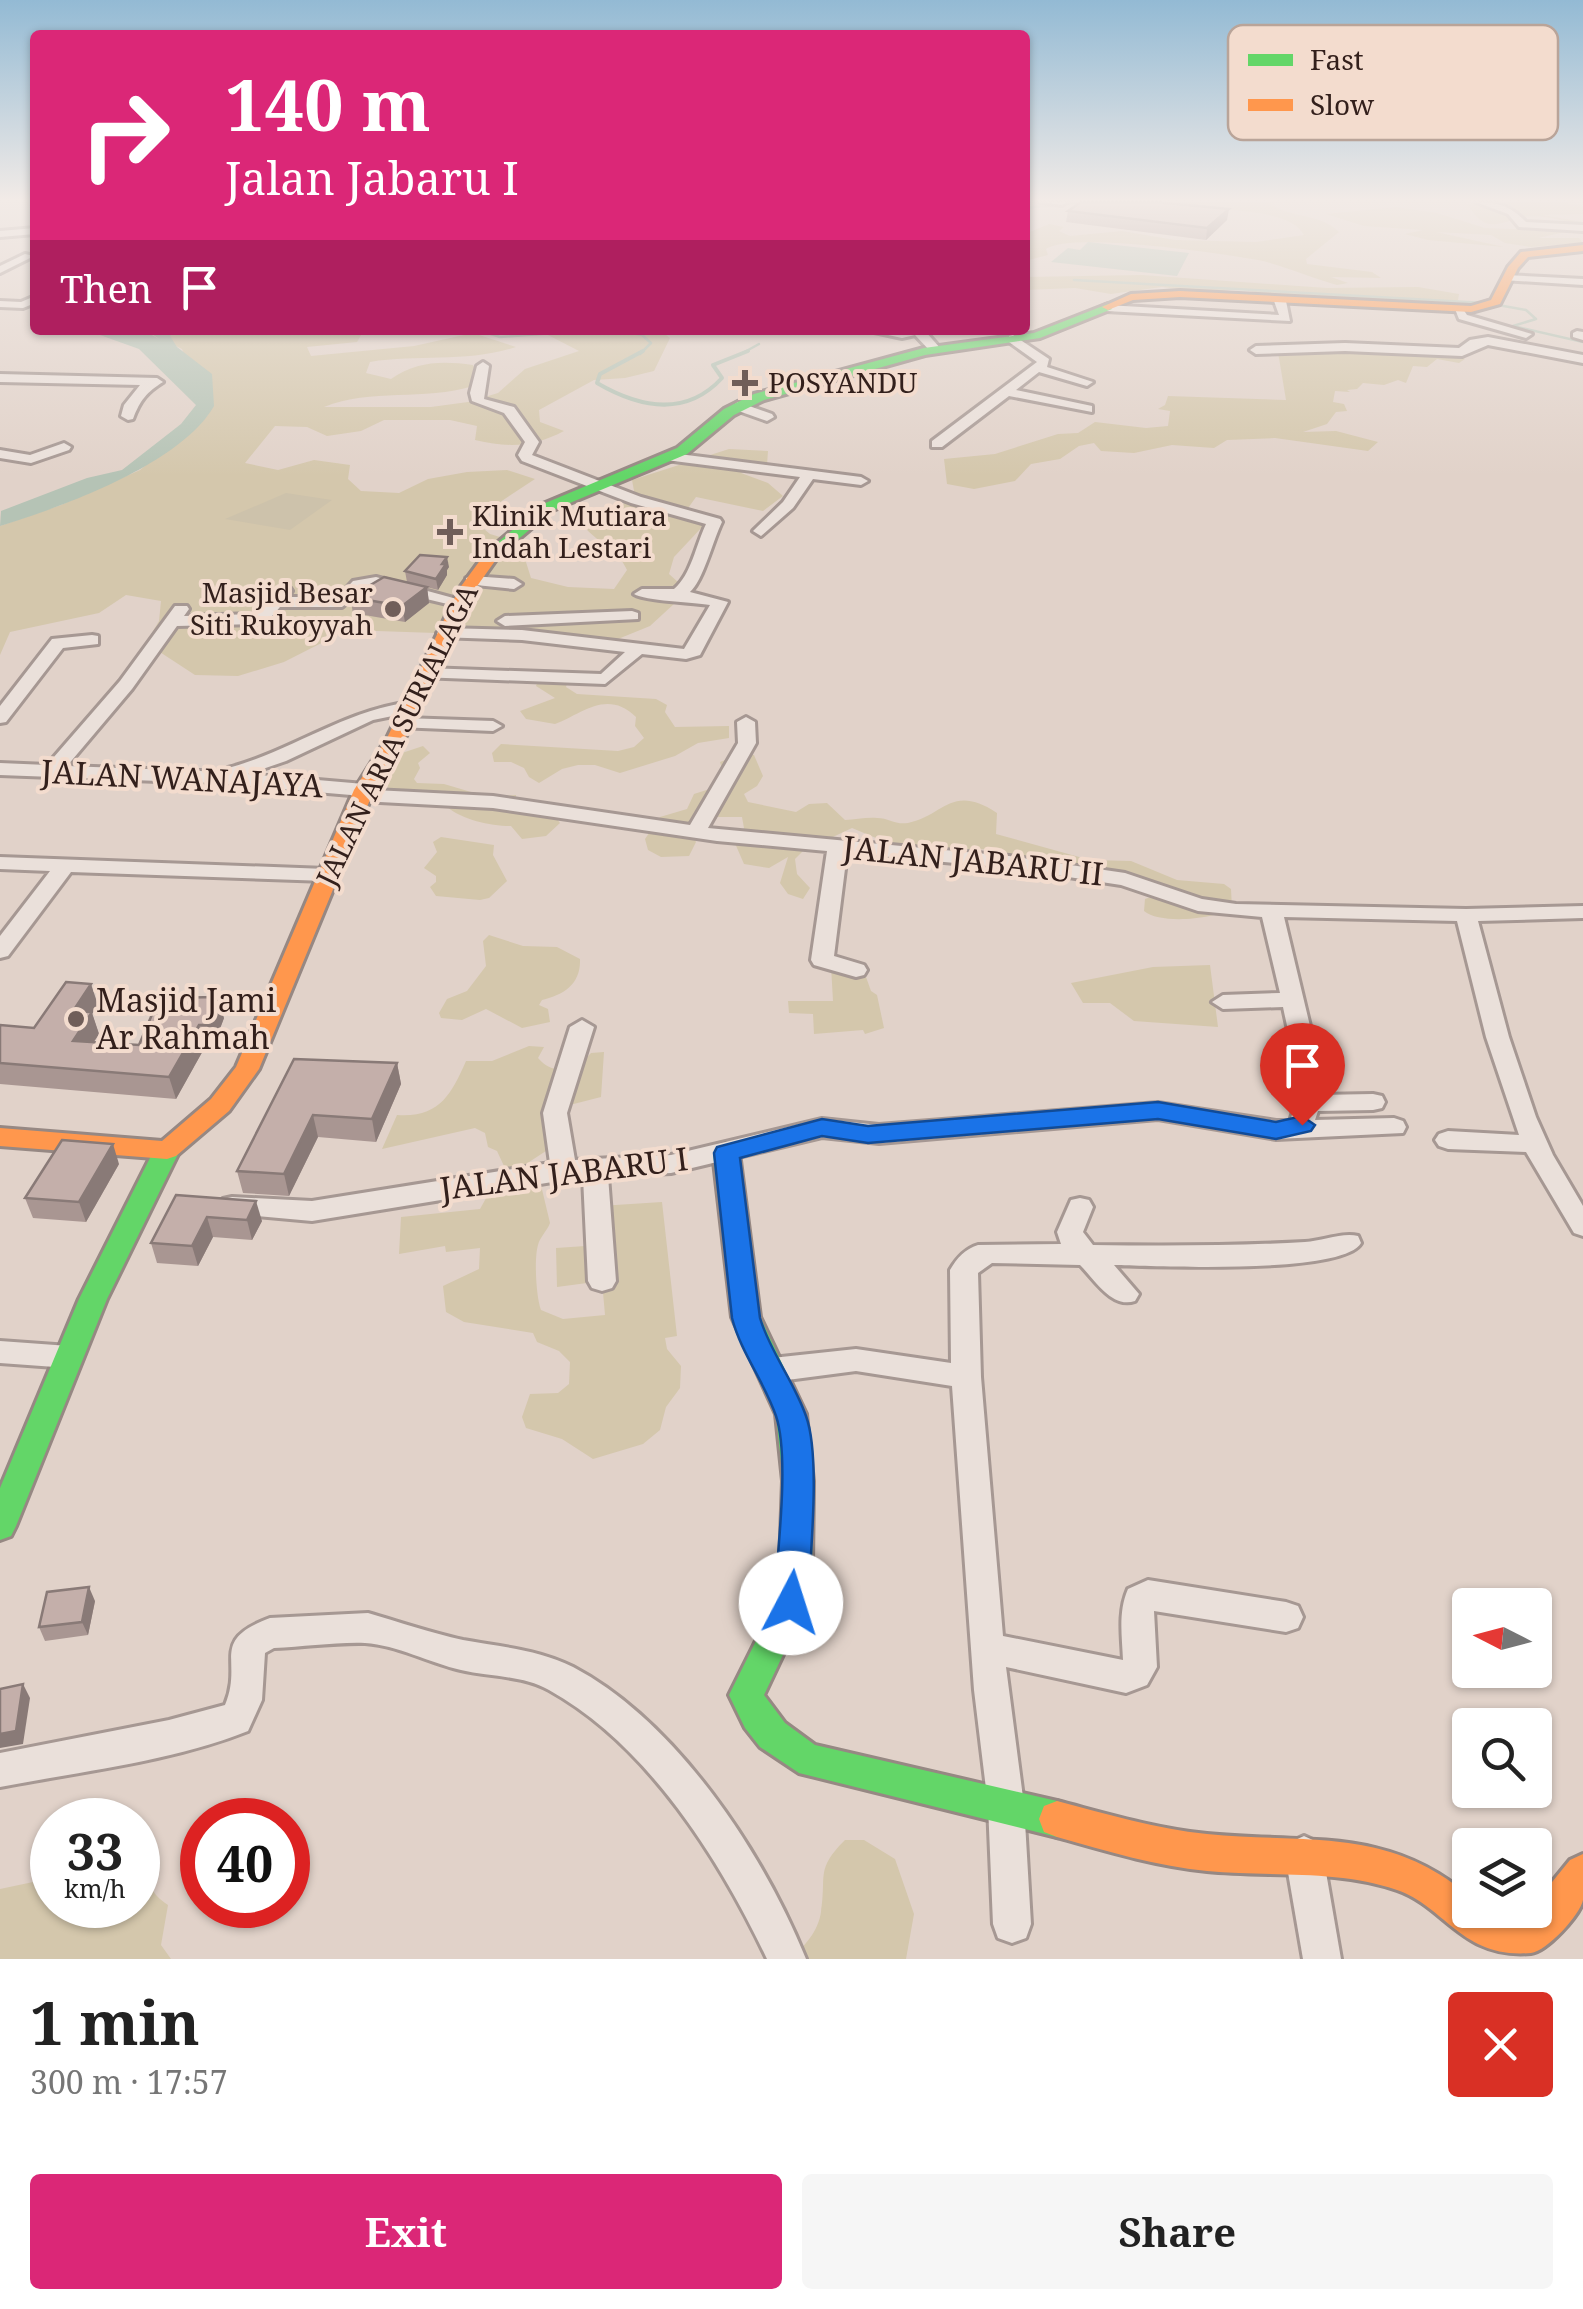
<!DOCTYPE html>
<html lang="en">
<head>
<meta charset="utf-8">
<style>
	body { margin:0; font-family:"Noto Serif",serif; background:#f6f6f6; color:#222; height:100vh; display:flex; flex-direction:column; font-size:38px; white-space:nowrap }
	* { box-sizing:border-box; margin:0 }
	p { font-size:32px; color:#767676 }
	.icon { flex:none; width:55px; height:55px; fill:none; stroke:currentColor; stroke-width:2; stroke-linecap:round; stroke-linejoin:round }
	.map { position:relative; height:1959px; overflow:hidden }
	.side { display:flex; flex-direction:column; background:#fff; flex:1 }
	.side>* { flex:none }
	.top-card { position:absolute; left:30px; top:30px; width:1000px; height:305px; border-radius:10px; box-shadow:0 2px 8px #0004; background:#db2777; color:#fff; overflow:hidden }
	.needle { width:65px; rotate:276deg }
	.controls { position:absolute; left:1452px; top:1588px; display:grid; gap:20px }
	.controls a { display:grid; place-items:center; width:100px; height:100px; border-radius:10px; background:#fff; box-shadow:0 2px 8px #0004; font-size:50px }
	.speed { position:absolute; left:30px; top:1798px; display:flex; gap:20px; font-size:50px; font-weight:700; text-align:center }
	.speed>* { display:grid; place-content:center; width:130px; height:130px; border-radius:50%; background:#fff; box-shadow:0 2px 8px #0004; line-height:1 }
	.speed small { font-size:25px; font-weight:400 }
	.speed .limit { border:15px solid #d22; background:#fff; color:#111 }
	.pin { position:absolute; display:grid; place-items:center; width:85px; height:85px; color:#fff; margin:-102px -42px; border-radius:50% 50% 50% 0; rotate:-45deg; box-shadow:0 0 10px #0007 }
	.pin .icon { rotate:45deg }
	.me { position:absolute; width:110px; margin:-55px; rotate:5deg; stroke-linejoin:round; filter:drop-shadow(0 0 8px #0008) }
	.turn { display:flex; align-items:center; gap:35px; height:210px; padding:0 30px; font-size:45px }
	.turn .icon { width:130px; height:130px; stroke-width:2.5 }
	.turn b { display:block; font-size:70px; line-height:85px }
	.then { display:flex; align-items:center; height:95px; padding:0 30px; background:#0003; gap:20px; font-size:38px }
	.round { display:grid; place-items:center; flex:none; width:105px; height:105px; border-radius:10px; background:#f6f6f6 }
	.head { display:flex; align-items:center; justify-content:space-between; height:170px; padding:0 30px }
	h1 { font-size:60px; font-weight:700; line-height:75px }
	.action { display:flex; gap:20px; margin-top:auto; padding:20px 30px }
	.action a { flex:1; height:115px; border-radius:10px; background:#db2777; color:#fff; font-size:40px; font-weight:700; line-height:115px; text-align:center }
	.action a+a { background:#f6f6f6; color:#222 }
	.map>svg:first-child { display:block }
</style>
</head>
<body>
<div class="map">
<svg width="1583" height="1959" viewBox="0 0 1583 1959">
	<rect width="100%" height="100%" fill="#e1d2c9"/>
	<g fill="#d4c7ac">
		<path d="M1180,202H1269C1287,219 1320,212 1339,232L1306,259L1307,264L1372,272L1381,278L1331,277L1348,283L1337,285C1312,278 1287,267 1263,261C1227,254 1071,231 1046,249L1048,255L1025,261V234L1049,224L1064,227L1059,231L1070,236L1122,231L1175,240L1256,242L1304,235C1289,205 1207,212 1178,205Z"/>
		<path d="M1473,202H1560L1583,206V214L1542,215L1583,222V228L1538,238H1579L1583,243L1531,247L1505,243L1491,235L1436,232L1504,247L1428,240L1405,234L1423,230L1364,226L1326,214L1396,207L1437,213L1485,228L1544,230L1580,226C1566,220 1538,214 1523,217C1497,224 1485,233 1468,205Z"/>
		<path d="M1142,275L1327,288L1418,287L1459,294L1458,300L1446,304L1276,296L1239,289L1206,293L1162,287L1111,294L1075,288L1025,290V277Z"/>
		<path d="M143,330H364L357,342L307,347L311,356L414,346L473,333L516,347C468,363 419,354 370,362L366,373L391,379C417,361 442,361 473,365L478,375L473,386C424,401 371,388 324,407H431L468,402L498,393L525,369L579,351L546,334L554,330H660L670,338L654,371L625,378L594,380L539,410L540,422L564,431C533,447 509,448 475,440L477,426L450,420H384L361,431L327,436L307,427L275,426L245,463L278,470L314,460L350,465L348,479L361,491L399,493L428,479L467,472L507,470L535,479L473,520L490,534L520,543L531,578L568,587L614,589L627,570C617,547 596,543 581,523L614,510L635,496L632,480L729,449L768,451L767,465L741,473L768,483L783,496L763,511L696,497L686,511L704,525L674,557L669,574L688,591L650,626L618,639L347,630L284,662L238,676L195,675L146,643L159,621L161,601L126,595L99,613L10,632L0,655V526L61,505L140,470L208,415L182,349Z"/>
		<path d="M1326,349L1456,353L1465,359L1459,363L1437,359L1427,367L1413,366L1406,383L1398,380L1384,385L1363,383L1357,389L1347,390L1350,392L1335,391L1333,402L1344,404L1347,411L1336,412L1327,424L1303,432L1336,431L1378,442L1368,451L1275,438L1227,440L1214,448L1172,445L1134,453L1101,451L1094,443L1079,446L1060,459L1031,464L1015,481L974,489L947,484L944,459L995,454L1058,434L1078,433L1095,422L1146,428L1168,426L1170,411L1158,409L1165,405L1168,396L1286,400L1278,352Z"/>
		<path d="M538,680H568L566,687L577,694L656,699L667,705L665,712L675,727L729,726V738L698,743L675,756L620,773L595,765H578L562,769L539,783L529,777L524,768L511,762H494L492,753L501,744L618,751L634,747L644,738L635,726L636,717C607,688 580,715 555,724L526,719L520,711L555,698L536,686Z"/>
		<path d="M423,746L430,753L418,763L420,768L414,779L417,783L444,784L488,797L516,795L517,813L554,815L560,823L546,836L522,839L511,826C490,826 463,820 447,807L449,802L389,792L385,777L399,754Z"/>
		<path d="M744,753L754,755L763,776L757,786L744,794L748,802L796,812L809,804L827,803L845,820C855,820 866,817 877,818C889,818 895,825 908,823C944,816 951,783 997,813L996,834L1090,860L1131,861L1177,880L1224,884L1231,889L1232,908C1215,919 1161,925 1144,911L1145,899L1170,890L1148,878L1122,879L988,849L970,850L956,856L888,843L852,828L803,851L795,859L797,874L810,888L803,899L788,894L780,883L788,857L769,868L744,864L734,841L744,828L742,817H707L690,832L696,842L689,856L661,857L648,850L645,839L660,817L687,809L694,794L719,786L723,772L720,762Z"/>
		<path d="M441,837L494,845L493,855L507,881L489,898L480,900L436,896L430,887L436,882V876L424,868L437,852L433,842Z"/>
		<path d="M489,935L523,946L557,947L580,959C581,984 564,995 542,1000L539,1005L548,1009L550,1022L522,1028L486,1009L462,1020L441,1018L439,1013L447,999L467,991L486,966L483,941Z"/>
		<path d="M1210,965L1218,1027L1134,1021L1110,1003H1083L1071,983L1153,967Z"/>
		<path d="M831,966L866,977L871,991L877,995L884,1028L865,1034L863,1030L814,1034L813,1014L789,1013L788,1001H833Z"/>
		<path d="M529,1046L544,1047L538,1058C555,1078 577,1069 591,1053L604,1052L601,1097L554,1109L549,1149L523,1166L519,1173L540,1181L550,1223C547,1231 540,1237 538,1245C534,1258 536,1297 541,1310L563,1319L605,1315L602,1281L557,1287L556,1248L600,1245V1206L662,1202L677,1336L665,1338L667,1349L681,1366L680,1388L666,1407L660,1430L643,1444L593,1459L562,1439L526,1428L522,1417L530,1394L558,1393L569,1384L570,1362L559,1351L537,1342L533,1333L464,1322L446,1312L443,1286L479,1269L480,1248L446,1252L445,1246L399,1254L401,1217L480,1209L504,1166L497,1151L488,1147L485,1133L475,1128L382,1149L397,1115C439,1118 451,1095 466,1061H492Z"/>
		<path d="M845,1840H864L895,1859L914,1914L906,1959H791C805,1945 818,1932 821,1912C827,1875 815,1870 845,1840Z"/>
		<path d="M150,1862C148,1884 150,1893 168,1905L161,1945L171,1959H0V1889L52,1878V1905H138V1864Z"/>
	</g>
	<path fill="#cdc2ab" d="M286,493L332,500L290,530L225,519Z"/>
	<g fill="#b5c3b5">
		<path d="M1088,242L1189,253L1177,276L1051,262L1068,248L1080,250Z"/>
		<path d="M86,330H143L159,339L147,330H176L170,336L177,347L212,374L214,406C181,464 62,507 0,526L1,511L87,478L122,470L181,424L196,405L139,349Z"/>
	</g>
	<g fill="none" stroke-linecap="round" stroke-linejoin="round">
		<g stroke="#b5c3b5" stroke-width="2.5">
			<path d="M1487,202L1523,217V222"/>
			<path d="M1025,208L1086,202"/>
			<path d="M1074,280L1485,303"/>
			<path d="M1498,305L1526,310L1536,319L1513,326L1583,342"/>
			<path d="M479,330L500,337L593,330"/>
			<path d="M616,330L642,335L651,343L640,354"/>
			<path d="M741,354L759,344"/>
		</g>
		<path stroke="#b5c3b5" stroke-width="4" d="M643,351L600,374L597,383C640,408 686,417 722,378L713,365L748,351"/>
		<defs>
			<g id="street">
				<path d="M1040,202H1067L1062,205Z"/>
				<path d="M1476,202C1497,201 1512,207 1526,222L1583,225V231L1519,227L1508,214Z"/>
				<path d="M35,228V234L0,237V231Z"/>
				<path d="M25,254L34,256L0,273V266Z"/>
				<path d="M1506,275L1583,279V285L1502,280Z"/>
				<path d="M35,296V303L23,308L0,307V301L21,302Z"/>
				<path d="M1280,298L1286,301L1290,321L1106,311L1100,308L1106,305L1279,315L1274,301Z"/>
				<path d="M1455,309H1463L1467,315L1532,334L1526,338L1459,319Z"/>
				<path d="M865,330H924L941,349L931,352L915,335L902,338Z"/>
				<path d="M1577,331L1583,332V340L1573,337V333Z"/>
				<path d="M1013,335L1049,359L1047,367L1093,382L1087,386L1039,372L1016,390L1092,406V412L1009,396L942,447H932V441L1037,362L1009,342V336Z"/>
				<path d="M1488,337L1583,355V363L1488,345L1462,356L1345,351L1256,354L1250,350L1256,346L1345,343L1459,348L1470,340Z"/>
				<path d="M483,362L489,366L484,399L514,407L539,442L532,455L641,497L720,519L722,522C713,540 703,581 690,592L728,602L700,655L686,659L642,654L605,684L420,677V669L426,668L601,674L625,652L522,640L439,637L437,633L445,628L522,630L684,649L710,605C692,602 645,601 634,594L642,589H674C691,575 696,545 706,524L631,503L522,461L518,455L525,442L504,413L472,401L470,393L477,366Z"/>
				<path d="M0,374L157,378L163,382C147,392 140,400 133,419L128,420L121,416L124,405L140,385L0,382Z"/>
				<path d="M738,402L772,414L774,417L767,421L733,409L732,406Z"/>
				<path d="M64,443L71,447L69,450L31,463L0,458V450L30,455Z"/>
				<path d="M671,453L861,477L868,481L861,485L813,479L793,508L761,536L753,531L783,502L800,477L666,460V454Z"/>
				<path d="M472,576L514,579L522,584L514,589L466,584V578Z"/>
				<path d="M376,577L468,602L460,607L376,587L364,588L342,607H280L267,622L261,624L177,626L132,689L67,766L226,772L228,768C292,751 345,710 411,702L420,707L417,711L373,720L286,761L248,774L364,784L374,790L493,796L690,825L738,743L737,722L746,717L755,722L756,743L708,828L1009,856L1125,873L1202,899L1236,904L1466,909L1583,906V918L1478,921L1509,1037L1536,1117L1553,1155L1583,1206V1236L1574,1233L1526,1152L1448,1149L1439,1146L1435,1140L1439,1134L1448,1131L1519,1135L1486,1037L1457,921L1284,917L1310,1026L1318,1095L1373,1094L1382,1096L1385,1102L1382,1108L1373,1110L1318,1111L1315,1120L1394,1118L1403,1121L1406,1127L1403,1133L1276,1139L1158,1119L879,1143L822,1137L671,1173L608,1176L616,1281L612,1288L602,1291L592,1288L588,1281L583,1177L312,1221L223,1213L219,1206L223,1199L232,1197L312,1201L550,1163L543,1113L570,1027L582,1020L594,1027L567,1113L575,1160L671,1155L822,1119L879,1125L1158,1103L1276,1121H1290C1303,1087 1290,1041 1283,1007L1223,1009L1212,1002L1223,995L1280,993L1262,917L1198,911L1121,885L1009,868L847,853L834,956L864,965L867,970L864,975L856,977L814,965L811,960L827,851L717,841L493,808L361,801L351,795L212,783L0,775V763L47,765L120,681L175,606H187L189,609L184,616L256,614L278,588H290L292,591L287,597H338L353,581Z"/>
				<path d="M632,611L638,613V619L505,626L497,621L505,616Z"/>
				<path d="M92,635L98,636V644L63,648L6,722L0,723V706L52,639Z"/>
				<path d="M404,718L493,721L502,726L493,731L398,727V719Z"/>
				<path d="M0,857L326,869L336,875L326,881L71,872L8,956L0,958V936L50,871L0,869Z"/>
				<path d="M1080,1198L1089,1200L1093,1207L1083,1232L1093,1245C1164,1246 1234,1246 1305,1242C1322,1241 1343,1232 1358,1236L1361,1243C1343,1275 1154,1266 1114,1265L1139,1294L1135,1301C1112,1309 1095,1280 1080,1265L992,1263L978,1273L981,1377L1003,1636L1123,1660C1122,1635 1118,1612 1128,1589L1148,1580L1286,1602L1298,1606L1303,1617L1298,1628L1286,1632L1154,1611L1157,1667L1147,1685L1126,1693L1006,1667L1024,1805L1031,1924L1026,1938L1012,1943L998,1938L993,1924L988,1805L974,1690L952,1386L856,1371L772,1382L762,1378L757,1370L762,1362L772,1358L856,1349L951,1363L950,1270C957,1258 965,1249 978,1245L1061,1244L1057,1232L1071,1200Z"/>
				<path d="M0,1341L69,1346L79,1349L83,1357L79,1365L69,1368L0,1363Z"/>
				<path d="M368,1613C399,1622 431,1633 463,1640C501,1647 537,1649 573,1667C677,1722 763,1853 806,1959H767C720,1860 648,1745 549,1690C522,1675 490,1677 461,1670C430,1663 397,1645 365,1643C335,1642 304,1647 274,1648L265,1653L262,1700L248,1731C170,1762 82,1771 0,1787V1753L169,1720L225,1705C244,1660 208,1641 270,1618Z"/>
				<path d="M1304,1836L1317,1842L1323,1855L1341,1959H1303L1285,1855L1291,1842Z"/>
			</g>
			<g id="fast">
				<path d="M1108,304L1112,309L1040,338L925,355L764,400L734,415L687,454L553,510L497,557L484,554L543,504L677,448L724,409L754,394L924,348L1034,333Z"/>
				<path d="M167,1141L176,1144L180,1150L107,1299L16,1526L11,1536L0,1540V1488L79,1299L154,1150L158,1144Z"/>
				<path d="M726,1144L735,1147L739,1153L760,1317L806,1414L813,1481L812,1565L806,1606L764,1695L785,1723L815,1745L1057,1801L1070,1806L1075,1819L1070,1832L1057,1837L799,1773L760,1747L745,1728L729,1695L774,1605L780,1565L783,1481L776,1414L732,1317L713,1153L717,1147Z"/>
			</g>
			<g id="slow">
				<path d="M1583,245V251L1528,257L1518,268L1500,304L1471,312L1180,297L1133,300L1108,310L1102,307L1131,294L1180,291L1471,306L1491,300L1508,267L1521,252Z"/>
				<path d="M487,551L500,554L475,589L405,738L374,790L259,1069L229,1111L176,1156L167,1159L0,1146V1128L162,1141L211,1099L236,1067L354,790L387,738L459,589Z"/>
				<path d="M1057,1801C1107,1814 1156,1829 1207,1834C1306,1844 1389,1826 1470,1897V1910L1509,1916L1535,1910V1903L1570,1860L1583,1854C1583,1868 1583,1887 1583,1900C1580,1915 1547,1951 1531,1953C1462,1959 1446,1907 1397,1890C1338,1869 1268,1877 1207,1871C1156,1866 1106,1851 1057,1837L1044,1832L1039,1819L1044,1806Z"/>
			</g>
		</defs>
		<use href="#street" stroke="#a69893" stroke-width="6"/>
		<use href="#fast" stroke="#968883" stroke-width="6"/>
		<use href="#slow" stroke="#968883" stroke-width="6"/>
		<use href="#street" fill="#eae0da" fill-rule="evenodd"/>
		<use href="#fast" fill="#63d668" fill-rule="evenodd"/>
		<use href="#slow" fill="#ff974d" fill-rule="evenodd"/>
	</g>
	<g fill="#a99692">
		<path d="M1068,211L1227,220L1206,240L1066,222Z"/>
		<path d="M449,567L447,570V575L438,590L407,582L405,571Z"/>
		<path d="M427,587L429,603L405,622L353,613L350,597Z"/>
		<path d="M159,998L224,1018L213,1047H205L176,1099L0,1084V1025L34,1028L98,1005L92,1013L99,1034L94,1042L139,1045Z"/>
		<path d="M294,1059L397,1063L401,1084L376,1142L318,1137L289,1196L243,1193L237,1171Z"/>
		<path d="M119,1164L86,1222L33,1218L25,1198Z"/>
		<path d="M176,1195L262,1221L252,1240L213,1237L198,1266L157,1263L151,1243Z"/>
		<path d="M95,1601L88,1635L45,1641L39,1627Z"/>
	</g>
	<g fill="#897a77">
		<path d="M1229,209L1227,220L1206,240L1207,228Z"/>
		<path d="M447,557L449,567L447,570V575L438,590L436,579Z"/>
		<path d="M427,587L429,603L405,622L402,606Z"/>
		<path d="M91,984L98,1005L92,1013L99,1034L80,1062L73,1041V1011Z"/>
		<path d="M218,997L224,1018L213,1047L207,1025Z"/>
		<path d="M199,1025L205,1047L176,1099L169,1077Z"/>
		<path d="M397,1063L401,1084L376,1142L372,1119Z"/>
		<path d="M313,1115L318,1137L289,1196L284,1174Z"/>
		<path d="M113,1144L119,1164L86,1222L79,1202Z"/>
		<path d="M256,1201L262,1221L252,1240L247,1220Z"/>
		<path d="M207,1217L213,1237L198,1266L192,1246Z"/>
		<path d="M89,1587L95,1601L88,1635L82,1622Z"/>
		<path d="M23,1684L30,1698L23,1744L0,1748V1734Z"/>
	</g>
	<g fill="#c4afaa" stroke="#897a77" stroke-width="2.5">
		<path d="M1081,202H1156L1229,209L1207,228L1068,211Z"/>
		<path d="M420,555L447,557L442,564H446L436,579L405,571Z"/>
		<path d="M384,577L427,587L402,606L350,597Z"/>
		<path d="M66,982L91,984L73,1011L92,1012L73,1041L139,1045L159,998L218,997L207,1025H199L169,1077L0,1063V1025L34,1028Z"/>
		<path d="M294,1059L397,1063L372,1119L313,1115L284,1174L237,1171Z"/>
		<path d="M62,1140L113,1144L79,1202L25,1198Z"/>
		<path d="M176,1195L256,1201L247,1220L207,1217L192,1246L151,1243Z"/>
		<path d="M89,1587L82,1622L39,1627L47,1592Z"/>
		<path d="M23,1684L16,1731L0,1734V1689Z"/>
	</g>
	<linearGradient id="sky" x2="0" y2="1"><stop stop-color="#93bad4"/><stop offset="0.42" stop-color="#f2ebe7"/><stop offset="1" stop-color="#f2ebe7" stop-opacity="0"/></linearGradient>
	<rect width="1583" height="476" fill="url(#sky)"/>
	<path fill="#1a73e8" stroke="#114b97" stroke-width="2.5" d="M1158,1102L1276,1122L1302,1116L1315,1125L1311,1131L1276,1139L1158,1119L868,1143L822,1136L740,1158L760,1318C770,1352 794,1381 806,1416C821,1457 810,1557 808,1603L803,1614L791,1618L779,1614L774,1603C777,1557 790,1458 776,1416C764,1381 741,1353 732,1318L714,1153L717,1147L822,1119L868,1126Z"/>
	<g fill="#705e59" stroke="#f3dcce" stroke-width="4">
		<path d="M740 368h10v10h10v10h-10v10h-10v-10h-10v-10h10z"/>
		<path d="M445 517h10v10h10v10h-10v10h-10v-10h-10v-10h10z"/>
		<circle cx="393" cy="609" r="10"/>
		<circle cx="76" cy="1019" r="10"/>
	</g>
	<g text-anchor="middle" stroke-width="8" stroke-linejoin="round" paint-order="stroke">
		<g font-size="28" fill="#33201c" stroke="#f3dcce" text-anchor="start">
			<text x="768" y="393">POSYANDU</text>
			<text x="472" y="526">Klinik Mutiara<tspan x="472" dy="32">Indah Lestari</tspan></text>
			<text x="373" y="603" text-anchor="end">Masjid Besar<tspan x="373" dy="32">Siti Rukoyyah</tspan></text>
		</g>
		<g font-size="28" fill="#33201c" stroke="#f3dcce">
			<text transform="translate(397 735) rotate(-64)" y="10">JALAN ARIA SURIALAGA</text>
		</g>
		<g font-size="32" fill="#33201c" stroke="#f3dcce">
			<text transform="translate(182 779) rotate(3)" y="11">JALAN WANAJAYA</text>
			<text transform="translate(973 861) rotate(6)" y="11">JALAN JABARU II</text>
			<text transform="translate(564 1174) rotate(-7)" y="11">JALAN JABARU I</text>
		</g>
		<g font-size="32" fill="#33201c" stroke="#f3dcce" text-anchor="start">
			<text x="96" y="1012">Masjid Jami<tspan x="96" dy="37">Ar Rahmah</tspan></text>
		</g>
	</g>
	<rect x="1228" y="25" width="330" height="115" rx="15" fill="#f3dcce" stroke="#b9a499" stroke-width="2.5"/>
	<rect x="1248" y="54" width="45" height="12" fill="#63d668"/>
	<rect x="1248" y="99" width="45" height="12" fill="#ff974d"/>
	<g font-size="28" fill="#33201c">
		<text x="1310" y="70">Fast</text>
		<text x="1310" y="115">Slow</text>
	</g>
</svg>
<div class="controls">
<a><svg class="needle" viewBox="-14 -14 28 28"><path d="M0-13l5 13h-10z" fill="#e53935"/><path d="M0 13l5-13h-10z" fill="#767676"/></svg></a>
<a><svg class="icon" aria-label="search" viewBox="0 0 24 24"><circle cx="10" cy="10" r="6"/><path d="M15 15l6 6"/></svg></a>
<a><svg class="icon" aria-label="layers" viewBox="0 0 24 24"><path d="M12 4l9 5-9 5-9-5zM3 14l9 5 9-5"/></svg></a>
</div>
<div class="speed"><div>33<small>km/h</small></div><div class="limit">40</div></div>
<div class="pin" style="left:1302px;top:1125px;background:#d93025"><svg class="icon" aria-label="arrive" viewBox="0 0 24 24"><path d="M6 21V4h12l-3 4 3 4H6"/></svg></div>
<svg class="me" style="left:791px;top:1603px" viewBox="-20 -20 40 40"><circle r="19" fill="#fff"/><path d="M0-13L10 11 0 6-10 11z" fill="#1a73e8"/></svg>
<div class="top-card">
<div class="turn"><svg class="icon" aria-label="right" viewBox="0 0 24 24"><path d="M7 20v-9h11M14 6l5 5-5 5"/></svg><div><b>140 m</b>Jalan Jabaru I</div></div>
<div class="then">Then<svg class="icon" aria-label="arrive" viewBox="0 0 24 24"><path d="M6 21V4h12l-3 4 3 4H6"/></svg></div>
</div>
</div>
<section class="side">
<div class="head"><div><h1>1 min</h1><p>300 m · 17:57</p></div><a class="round" style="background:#d93025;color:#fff"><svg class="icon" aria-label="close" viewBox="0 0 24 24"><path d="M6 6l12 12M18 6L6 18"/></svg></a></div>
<div class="action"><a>Exit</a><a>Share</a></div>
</section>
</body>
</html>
